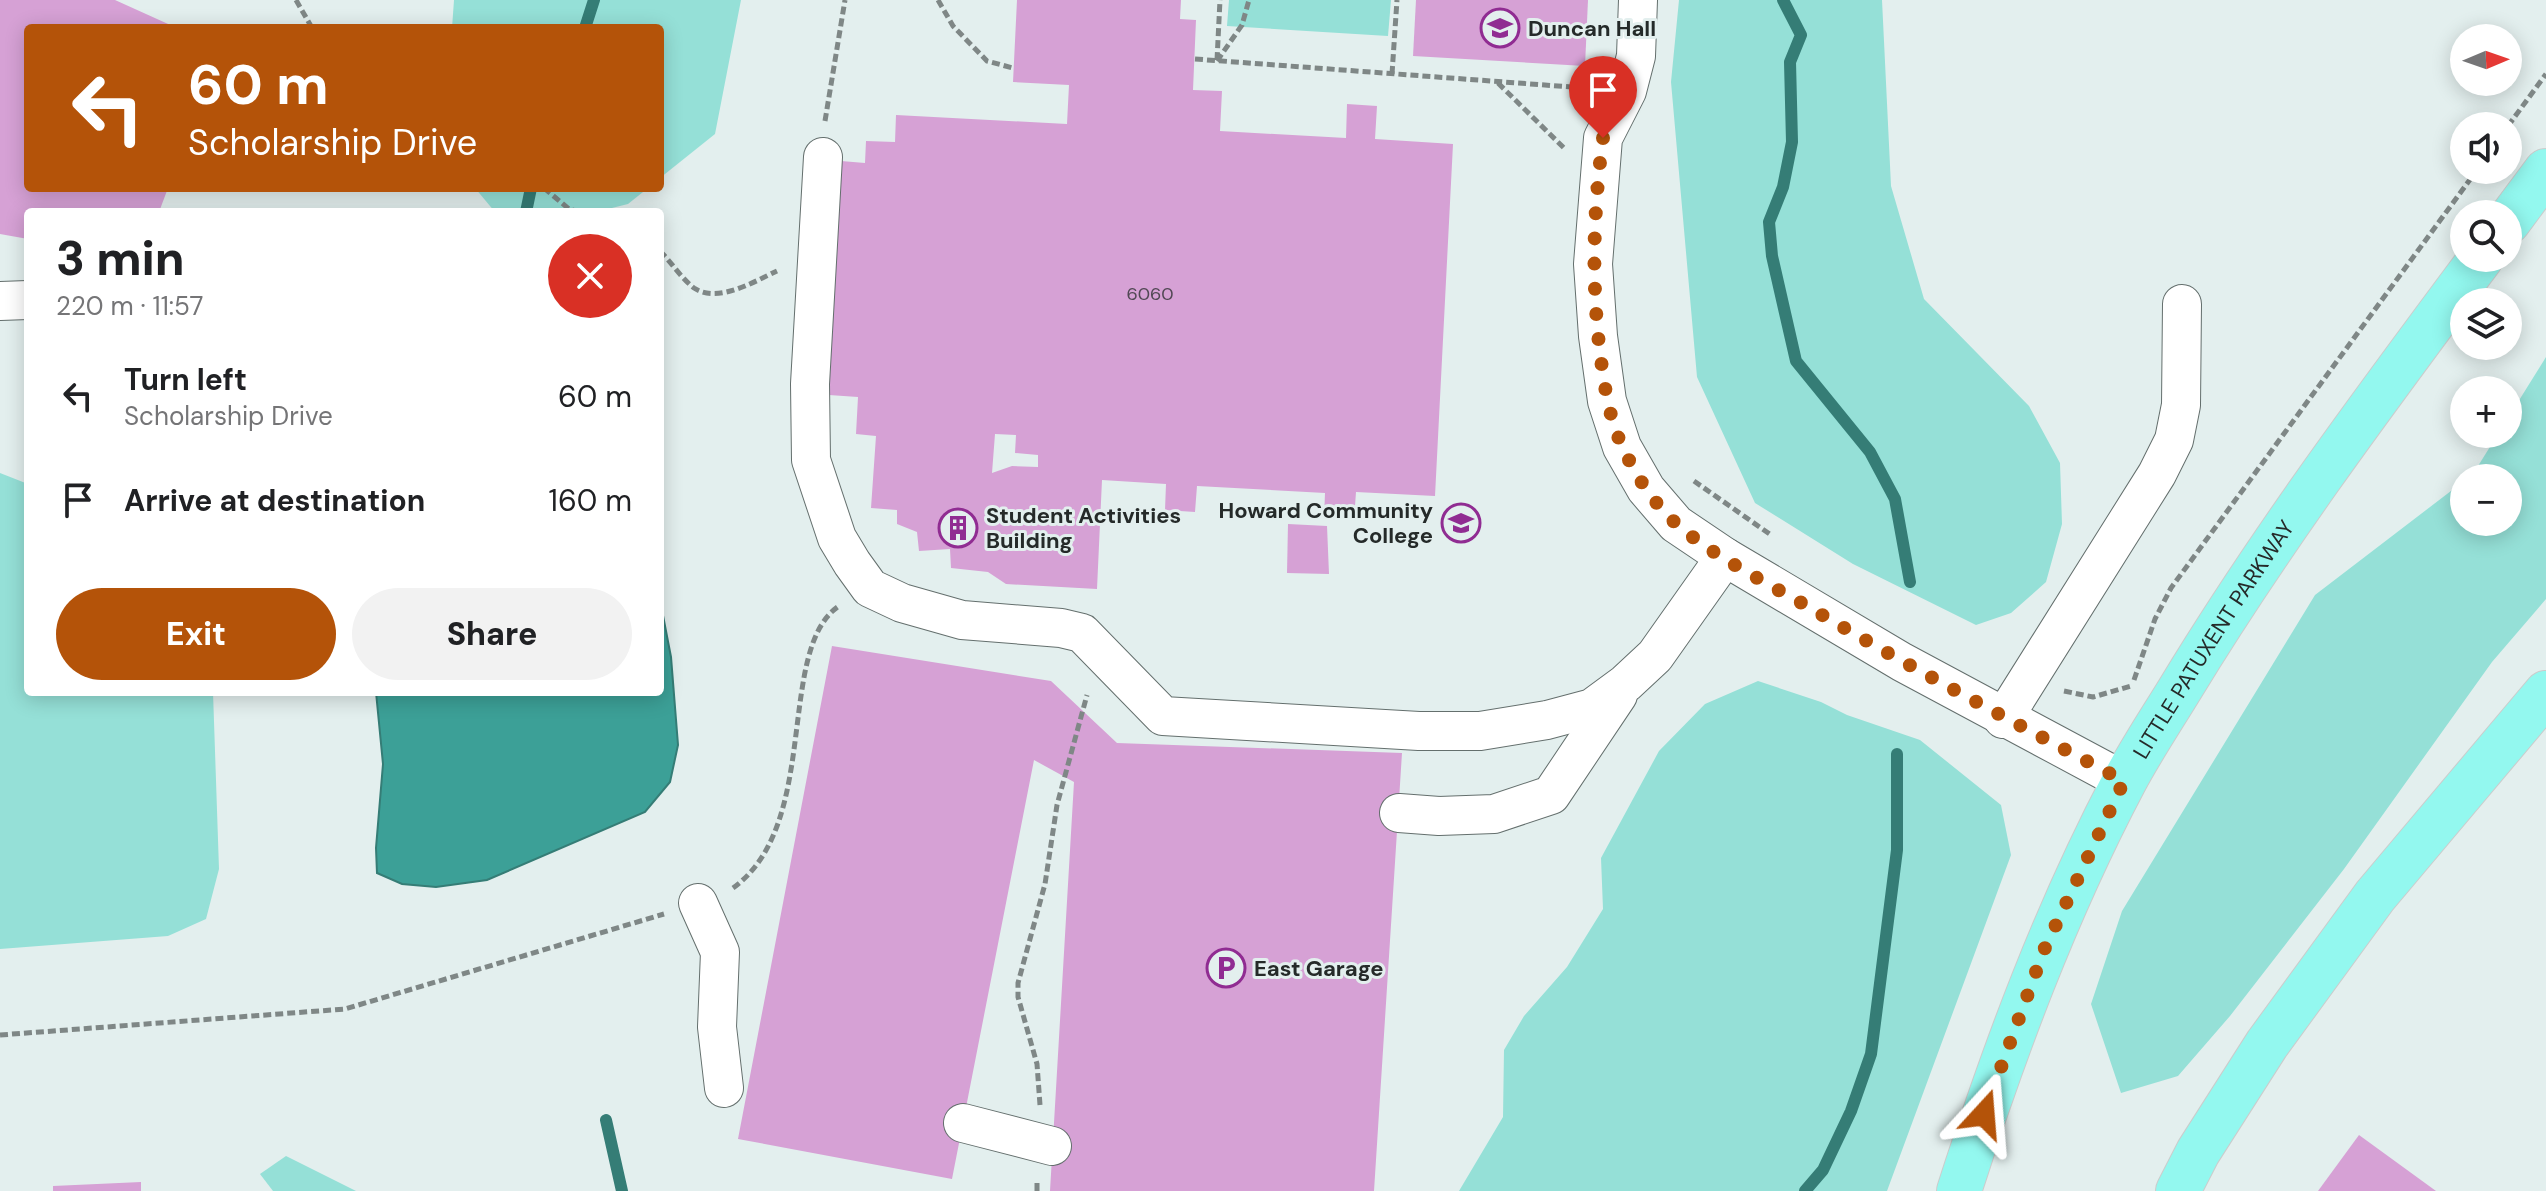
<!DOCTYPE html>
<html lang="en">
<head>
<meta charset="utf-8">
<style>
	body { margin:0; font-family:"DM Sans",sans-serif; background:#f2f2f2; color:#202124; height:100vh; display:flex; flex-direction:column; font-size:30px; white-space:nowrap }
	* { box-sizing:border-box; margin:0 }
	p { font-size:26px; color:#757577 }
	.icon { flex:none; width:44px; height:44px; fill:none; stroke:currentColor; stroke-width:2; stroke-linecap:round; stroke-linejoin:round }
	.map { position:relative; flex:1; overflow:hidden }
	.side { position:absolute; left:24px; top:208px; width:640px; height:488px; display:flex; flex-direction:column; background:#fff; border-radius:8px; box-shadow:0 4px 20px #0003 }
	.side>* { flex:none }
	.guide { position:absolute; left:24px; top:24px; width:640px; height:168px; border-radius:8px; box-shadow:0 4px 20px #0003; background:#b45309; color:#fff; overflow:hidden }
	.needle { width:52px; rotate:88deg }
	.buttons { position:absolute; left:2450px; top:24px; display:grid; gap:16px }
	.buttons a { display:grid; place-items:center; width:72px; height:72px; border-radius:50%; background:#fff; box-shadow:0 4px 20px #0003; font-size:40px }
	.pin { position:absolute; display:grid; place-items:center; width:68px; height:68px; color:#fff; margin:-82px -34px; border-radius:50% 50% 50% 0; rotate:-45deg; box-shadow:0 0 8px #0007 }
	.pin .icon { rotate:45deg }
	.me { position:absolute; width:88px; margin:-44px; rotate:19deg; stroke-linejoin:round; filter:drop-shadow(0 0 6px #0008) }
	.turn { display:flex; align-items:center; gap:28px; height:168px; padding:0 32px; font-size:36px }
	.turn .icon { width:104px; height:104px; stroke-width:2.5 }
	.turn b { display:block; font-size:56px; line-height:68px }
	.round { display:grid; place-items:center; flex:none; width:84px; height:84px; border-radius:42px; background:#f2f2f2 }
	.summary { display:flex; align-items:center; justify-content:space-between; height:136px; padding:0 32px }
	h1 { font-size:48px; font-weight:800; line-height:60px }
	.cta { display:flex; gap:16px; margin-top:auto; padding:16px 32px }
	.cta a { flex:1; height:92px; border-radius:48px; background:#b45309; color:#fff; font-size:32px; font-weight:800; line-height:92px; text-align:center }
	.cta a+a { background:#f2f2f2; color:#202124 }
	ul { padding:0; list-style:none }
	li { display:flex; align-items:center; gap:24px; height:104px; padding:0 32px }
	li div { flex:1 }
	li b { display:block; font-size:30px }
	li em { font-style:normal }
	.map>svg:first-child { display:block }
</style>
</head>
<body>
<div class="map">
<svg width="2546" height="1191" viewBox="0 0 2546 1191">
	<rect width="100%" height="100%" fill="#e3efee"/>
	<g fill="#95e0d7">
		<path d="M454,0H741L715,134L660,178V28H452Z"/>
		<path d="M1229,0H1391L1388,36L1227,26Z"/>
		<path d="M1679,0H1882L1891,186L1924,299L2029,406L2060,463L2062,524L2046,582L2011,613L1976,625L1853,564L1755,503L1697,377L1671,82Z"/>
		<path d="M475,188H648L628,204L596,212H495Z"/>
		<path d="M2546,357V599L2492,662L2344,869L2230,1016L2178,1076L2121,1093L2091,1004L2122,911L2315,595L2464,481V522H2508V478H2468L2473,474L2498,434H2508V418Z"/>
		<path d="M0,473L28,484V692H213L219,869L206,919L168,936L0,949Z"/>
		<path d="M1758,681L1821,702L1847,715L1920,740L2001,805L2011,855L1887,1191H1459L1503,1117L1504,1050L1524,1016L1567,967L1603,909L1601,858L1659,751L1705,704Z"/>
		<path d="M286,1156L356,1191H273L260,1174Z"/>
	</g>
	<path fill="#3ca097" stroke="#357d76" stroke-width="2" d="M660,600L671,657L678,745L670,782L645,812L487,880L436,887L402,884L377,873L376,848L383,764L376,692H660Z"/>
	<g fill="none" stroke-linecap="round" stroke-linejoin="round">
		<g stroke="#357d76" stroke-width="12">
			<path d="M1783,0L1801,35L1790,62L1792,142L1783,187L1769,222L1772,256L1796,361L1870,452L1895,499L1910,582"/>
			<path d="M585,28L594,0"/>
			<path d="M526,212L531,188"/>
			<path d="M606,1120L622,1191"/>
			<path d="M1805,1191L1823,1170L1851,1111L1871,1054L1897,850V754"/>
		</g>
	</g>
	<g fill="#d6a1d5" fill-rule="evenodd">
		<path d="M0,0H115L177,28H28V188H168L159,212H28V239L0,234Z"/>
		<path d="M1017,0H1181L1180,19L1196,20L1193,90L1222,91L1220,131L1346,138L1347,104L1377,106L1375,139L1453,144L1435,496L1356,492L1354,520L1324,519L1325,493L1197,486L1195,512L1165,510L1166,484L1102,480L1097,589L1006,584L988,572L951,568L950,549L919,551L917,532L897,524V510L871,508L876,436L856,434L858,397L829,395L841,161L865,163L866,141L895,142L896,115L1067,124L1069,85L1013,82ZM995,434L1016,435L1015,453L1038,455V467L1012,466L992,473Z"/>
		<path d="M1416,0H1588L1585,66L1413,56Z"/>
		<path d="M1288,524L1327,526L1329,574L1287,573Z"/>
		<path d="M832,646L1051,681L1117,743L1402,753L1374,1191H1050L1074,782L1034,760L952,1179L738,1139Z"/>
		<path d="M2359,1135L2436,1191H2318Z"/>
		<path d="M141,1182V1191H53V1186Z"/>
	</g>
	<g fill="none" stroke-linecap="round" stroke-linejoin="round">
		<defs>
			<g id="minor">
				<path d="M1638,0L1636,56L1627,91L1603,138L1593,264L1598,336L1607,401L1622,447L1646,489L1676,524L1725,557L1902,662L2124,781"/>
				<path d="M823,157L810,384L811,460L837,538L852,563L870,588L902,603L962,620L1061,628L1082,633L1163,716L1419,731H1480L1547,720L1592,708L1626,683L1655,656L1725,557"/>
				<path d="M0,301L28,300"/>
				<path d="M2003,719L2157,474L2174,440L2181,405L2182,304"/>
				<path d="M1399,813L1439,816L1494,814L1551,795L1618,695"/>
				<path d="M698,903L720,952L717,1027L724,1088"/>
				<path d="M963,1123L1052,1146"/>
			</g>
			<g id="major">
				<path d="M2508,222L2546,171"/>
				<path id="s1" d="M1959,1191C2004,1051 2055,913 2124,782C2141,750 2161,720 2180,689C2271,539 2376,399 2481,258"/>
				<path d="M2178,1191L2198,1152L2267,1044L2375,896L2546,693"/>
			</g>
		</defs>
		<use href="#minor" stroke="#646f6d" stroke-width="40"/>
		<use href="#major" stroke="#cbcccc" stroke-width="46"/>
		<g stroke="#7f8786" stroke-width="5" stroke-dasharray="8 4" stroke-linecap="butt">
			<path d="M296,0L312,28"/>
			<path d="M938,0L953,26L987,61L1013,68"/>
			<path d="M1195,59L1585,88"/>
			<path d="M1217,60L1220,0"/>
			<path d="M1217,61L1242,25L1249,0"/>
			<path d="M1392,74L1397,0"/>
			<path d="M1498,83L1565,149"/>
			<path d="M825,121L845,0"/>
			<path d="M2508,126L2546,74"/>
			<path d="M544,188L569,209L579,212"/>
			<path d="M660,251C671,262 682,279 694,288C718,304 755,281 777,271"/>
			<path d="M1694,481L1771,535"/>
			<path d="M2134,680L2155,619L2171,588L2477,170"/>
			<path d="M2064,691L2093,697L2131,686"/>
			<path d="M733,888C822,824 775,649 839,606"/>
			<path d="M0,1035L345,1009L664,914"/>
			<path d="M1040,1105L1037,1064L1018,997V983L1045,884L1057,805L1087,695"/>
			<path d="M1037,1191V1179"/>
		</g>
		<use href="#minor" stroke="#fff" stroke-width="38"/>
		<use href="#major" stroke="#93f8ef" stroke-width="44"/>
	</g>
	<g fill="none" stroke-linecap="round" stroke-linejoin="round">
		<path stroke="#b45309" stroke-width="14" stroke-dasharray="0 25.2" d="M1603,138C1593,212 1591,286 1601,360C1605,390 1610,421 1623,448C1636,476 1655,506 1679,526C1715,557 1765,582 1807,606C1911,668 2017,724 2124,781L2044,950L1984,1114"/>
	</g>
	<defs>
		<symbol id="university-ring" viewBox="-11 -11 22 22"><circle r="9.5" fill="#e3efee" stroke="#902c92" stroke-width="1.5"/><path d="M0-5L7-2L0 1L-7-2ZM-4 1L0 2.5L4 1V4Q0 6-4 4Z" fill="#902c92"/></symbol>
		<symbol id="building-ring" viewBox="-11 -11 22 22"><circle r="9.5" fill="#e3efee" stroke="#902c92" stroke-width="1.5"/><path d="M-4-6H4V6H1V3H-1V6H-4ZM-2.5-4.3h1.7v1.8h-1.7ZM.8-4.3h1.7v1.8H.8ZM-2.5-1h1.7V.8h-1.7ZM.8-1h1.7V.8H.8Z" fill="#902c92"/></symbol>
		<symbol id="parking-ring" viewBox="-11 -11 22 22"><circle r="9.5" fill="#e3efee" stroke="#902c92" stroke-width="1.5"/><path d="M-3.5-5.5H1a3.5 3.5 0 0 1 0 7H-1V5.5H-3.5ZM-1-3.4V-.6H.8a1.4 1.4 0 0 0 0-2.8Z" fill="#902c92"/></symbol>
	</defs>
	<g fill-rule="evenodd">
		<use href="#university-ring" x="1478" y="6" width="44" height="44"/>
		<use href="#university-ring" x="1439" y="501" width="44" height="44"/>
		<use href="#building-ring" x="936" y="506" width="44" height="44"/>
		<use href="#parking-ring" x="1204" y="946" width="44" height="44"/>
	</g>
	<g text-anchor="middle" stroke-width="6" stroke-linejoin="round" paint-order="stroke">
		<g font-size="18" fill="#514854">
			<text x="1150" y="300">6060</text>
		</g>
		<g font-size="22" font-weight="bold" fill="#252a29" stroke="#e3efee" text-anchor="start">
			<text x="1528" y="36">Duncan Hall</text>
			<text x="1433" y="518" text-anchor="end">Howard Community<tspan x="1433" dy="25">College</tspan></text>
			<text x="986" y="523">Student Activities<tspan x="986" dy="25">Building</tspan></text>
			<text x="1254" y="976">East Garage</text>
		</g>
		<g font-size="22" fill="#252a29" stroke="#e3efee">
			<text dy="8" stroke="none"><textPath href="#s1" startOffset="610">LITTLE PATUXENT PARKWAY</textPath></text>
		</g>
	</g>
</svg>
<div class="buttons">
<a><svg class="needle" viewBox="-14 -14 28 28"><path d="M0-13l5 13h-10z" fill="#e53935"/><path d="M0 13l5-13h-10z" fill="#757577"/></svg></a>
<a><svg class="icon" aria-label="sound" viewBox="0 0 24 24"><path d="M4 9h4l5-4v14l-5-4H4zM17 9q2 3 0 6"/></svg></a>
<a><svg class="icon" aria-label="search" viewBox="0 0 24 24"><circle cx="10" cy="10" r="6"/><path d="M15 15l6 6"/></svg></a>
<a><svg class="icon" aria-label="layers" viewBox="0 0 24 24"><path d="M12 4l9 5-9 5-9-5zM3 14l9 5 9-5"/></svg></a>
<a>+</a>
<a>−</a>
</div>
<div class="pin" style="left:1603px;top:138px;background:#d93025"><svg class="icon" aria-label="arrive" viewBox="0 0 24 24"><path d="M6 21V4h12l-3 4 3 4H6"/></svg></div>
<svg class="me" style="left:1984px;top:1114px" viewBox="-20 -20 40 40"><path d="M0-17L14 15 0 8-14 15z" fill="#b45309" stroke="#fff" stroke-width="4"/></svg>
<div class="guide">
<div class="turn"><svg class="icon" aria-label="left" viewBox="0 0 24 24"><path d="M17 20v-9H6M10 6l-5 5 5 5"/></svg><div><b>60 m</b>Scholarship Drive</div></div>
</div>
<section class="side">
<div class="summary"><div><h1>3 min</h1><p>220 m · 11:57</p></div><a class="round" style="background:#d93025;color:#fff"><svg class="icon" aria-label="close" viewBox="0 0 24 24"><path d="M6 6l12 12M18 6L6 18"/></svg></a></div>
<ul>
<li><svg class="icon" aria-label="left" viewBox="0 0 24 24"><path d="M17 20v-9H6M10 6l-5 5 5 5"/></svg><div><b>Turn left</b><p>Scholarship Drive</p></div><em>60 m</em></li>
<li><svg class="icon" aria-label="arrive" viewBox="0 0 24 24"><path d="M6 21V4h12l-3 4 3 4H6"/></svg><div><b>Arrive at destination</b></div><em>160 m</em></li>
</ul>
<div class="cta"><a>Exit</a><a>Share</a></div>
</section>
</div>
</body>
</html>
